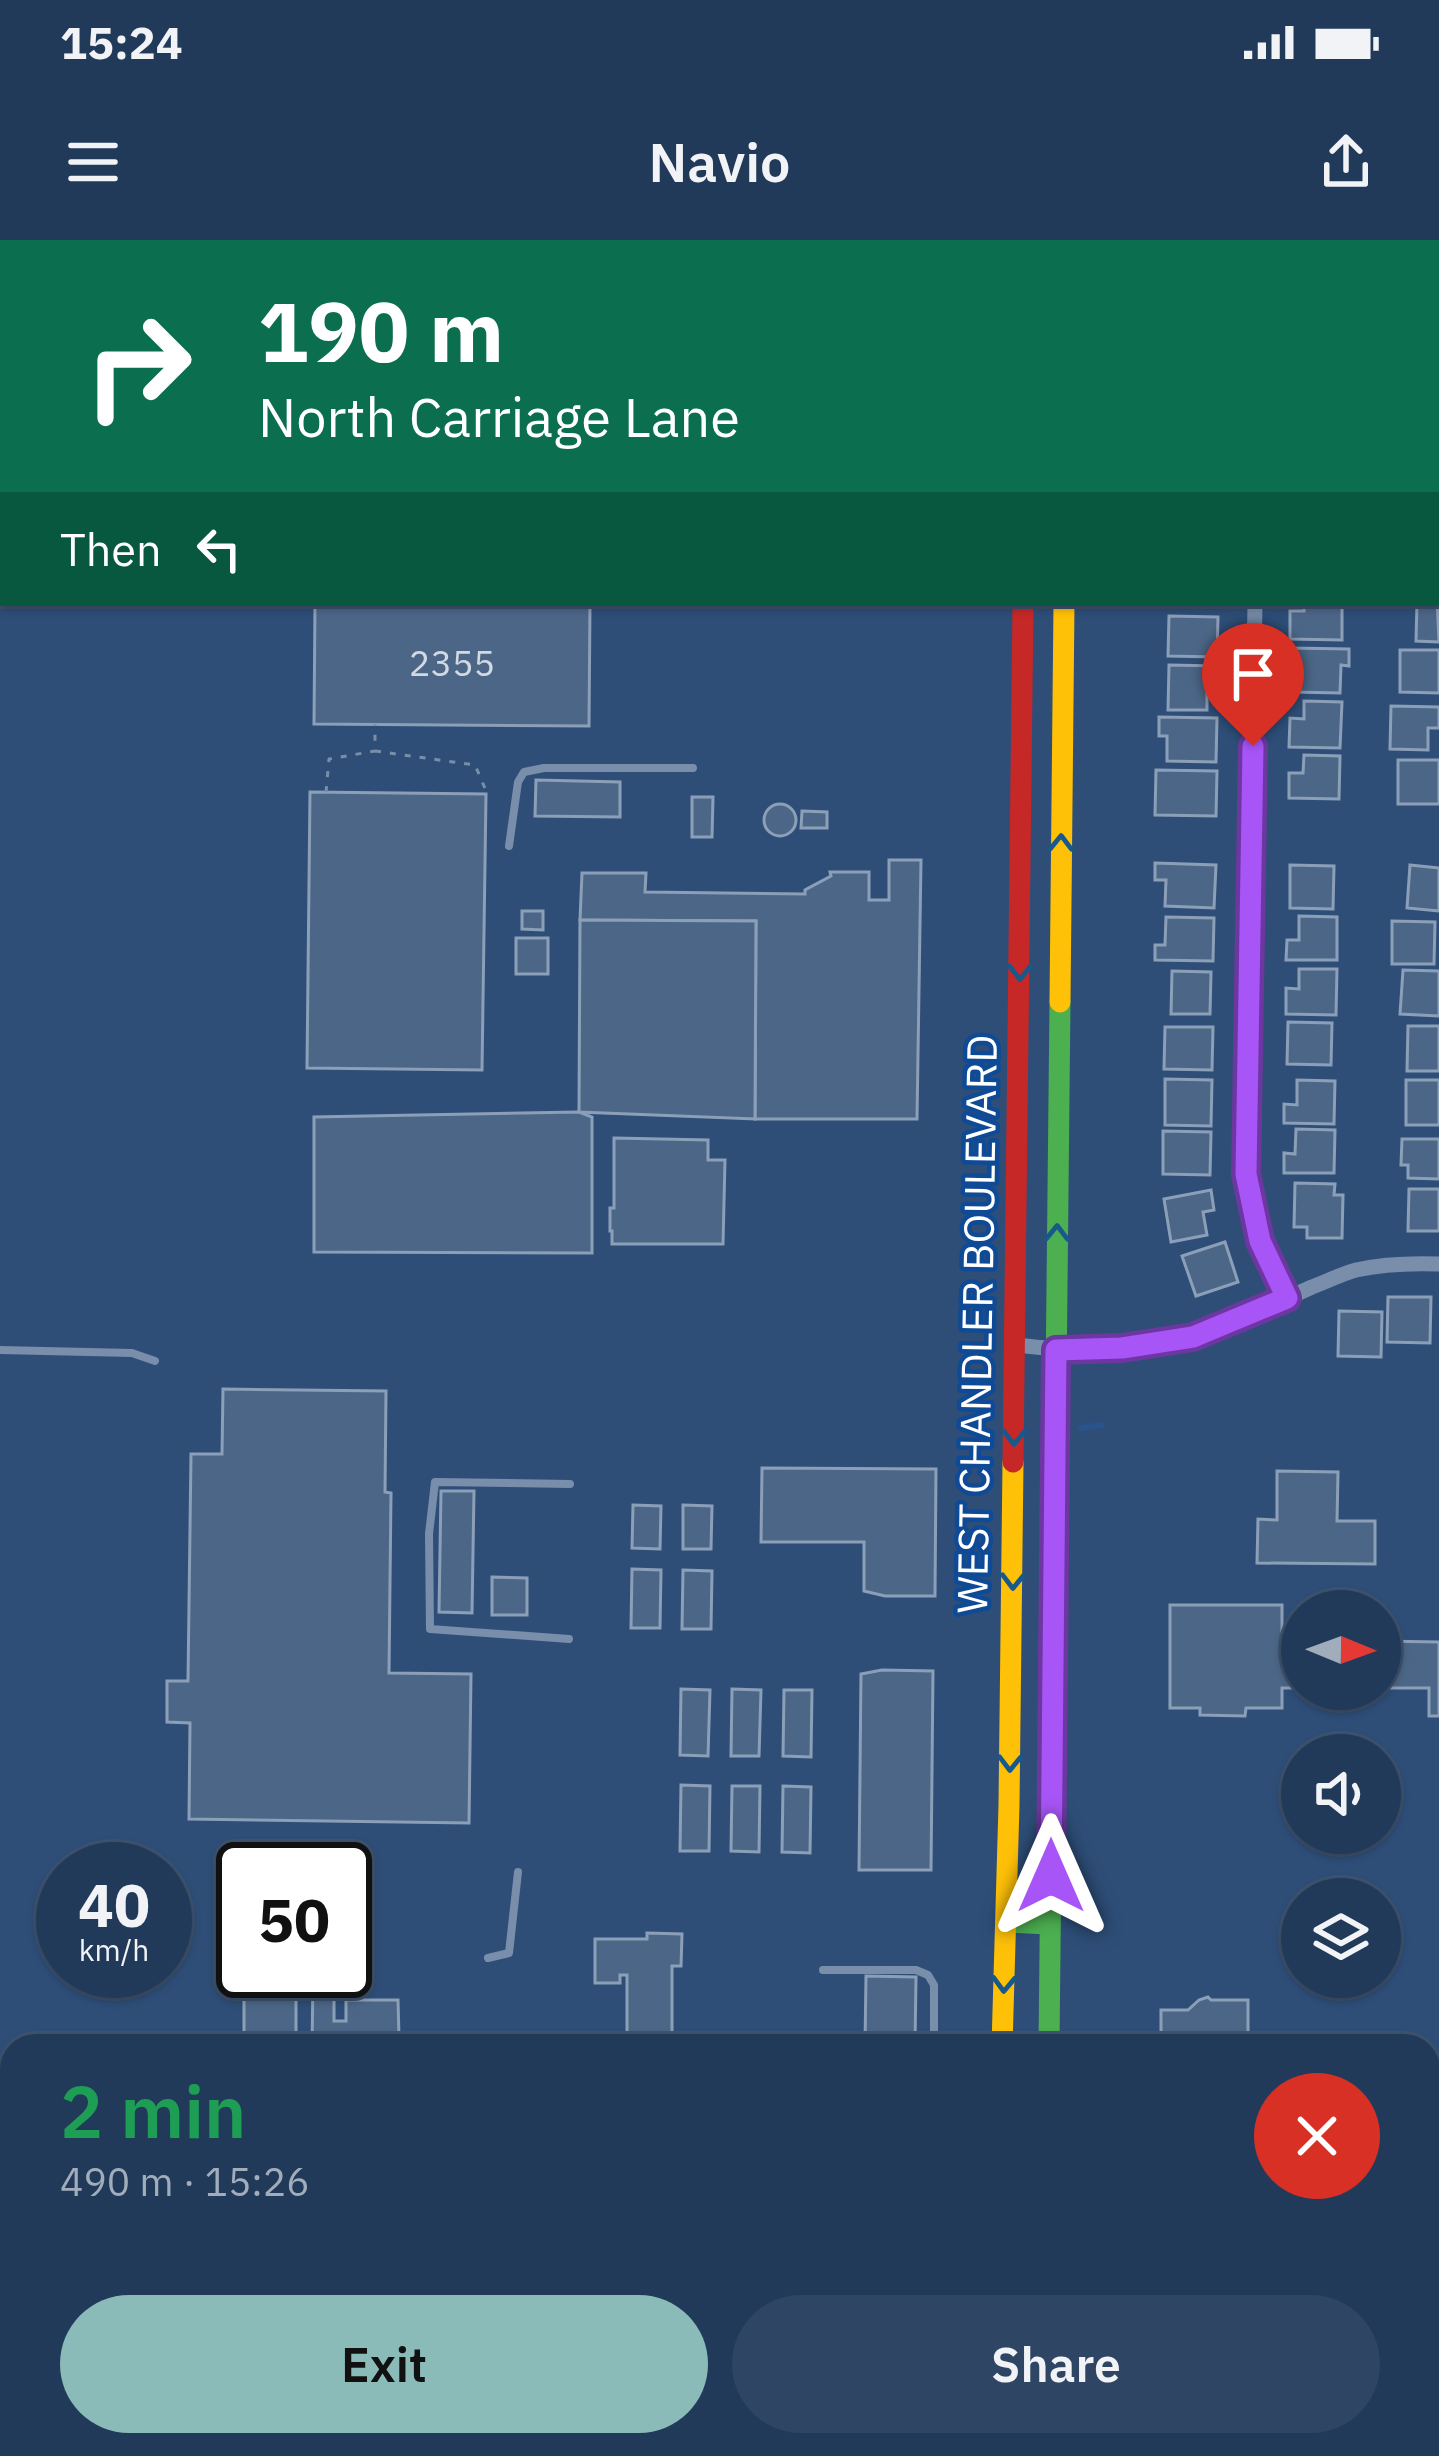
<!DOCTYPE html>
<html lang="en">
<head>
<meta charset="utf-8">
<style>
	body { margin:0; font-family:"IBM Plex Sans",sans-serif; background:#2e4563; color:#f1f3f6; height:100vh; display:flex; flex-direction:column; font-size:45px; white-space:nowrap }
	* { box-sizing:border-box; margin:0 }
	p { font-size:39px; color:#a2adbb }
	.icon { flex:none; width:66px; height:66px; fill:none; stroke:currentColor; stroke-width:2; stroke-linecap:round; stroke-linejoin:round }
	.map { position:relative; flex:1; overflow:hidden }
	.details { position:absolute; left:0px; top:1794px; width:1440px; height:423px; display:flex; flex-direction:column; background:#223a5a; border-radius:36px 36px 0 0; box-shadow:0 3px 9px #0004,0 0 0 3px #3f5470 }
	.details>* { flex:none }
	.top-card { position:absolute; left:0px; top:0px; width:1440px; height:366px; box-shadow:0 3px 9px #0004,0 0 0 3px #3f5470; background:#0b6e4f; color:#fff; overflow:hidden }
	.needle { width:78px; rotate:91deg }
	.buttons { position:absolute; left:1281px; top:1350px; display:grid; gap:24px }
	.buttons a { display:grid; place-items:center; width:120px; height:120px; border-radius:50%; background:#223a5a; box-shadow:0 3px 9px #0004,0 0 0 3px #3f5470; font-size:60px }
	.speed { position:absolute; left:36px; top:1602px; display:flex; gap:24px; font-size:60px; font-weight:700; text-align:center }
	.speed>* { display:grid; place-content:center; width:156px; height:156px; border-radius:50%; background:#223a5a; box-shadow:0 3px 9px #0004,0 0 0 3px #3f5470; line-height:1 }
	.speed small { font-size:30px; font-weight:400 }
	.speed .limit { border:6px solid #111; border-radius:18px; background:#fff; color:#111 }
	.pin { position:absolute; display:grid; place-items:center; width:102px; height:102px; color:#fff; margin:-123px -51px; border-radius:50% 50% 50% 0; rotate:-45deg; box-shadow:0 0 12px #0007 }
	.pin .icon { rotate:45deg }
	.me { position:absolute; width:132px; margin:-66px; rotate:0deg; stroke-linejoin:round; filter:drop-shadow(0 0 9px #0008) }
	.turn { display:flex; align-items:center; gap:42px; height:252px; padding:0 60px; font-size:54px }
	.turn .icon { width:156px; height:156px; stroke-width:2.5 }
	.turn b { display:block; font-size:84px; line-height:102px }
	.then { display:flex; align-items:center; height:114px; padding:0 60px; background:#0003; gap:24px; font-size:45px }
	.round { display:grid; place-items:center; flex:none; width:126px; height:126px; border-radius:63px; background:#2e4563 }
	.headline { display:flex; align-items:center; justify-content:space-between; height:204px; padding:0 60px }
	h1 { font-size:72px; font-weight:600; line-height:90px; color:#1e9e55 }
	.button { display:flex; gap:24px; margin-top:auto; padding:24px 60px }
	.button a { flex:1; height:138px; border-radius:72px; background:#8bbbb9; color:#111; font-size:48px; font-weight:600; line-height:138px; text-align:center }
	.button a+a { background:#2e4563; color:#f1f3f6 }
	.status { display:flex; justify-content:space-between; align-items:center; height:84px; padding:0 60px; background:#223a5a; direction:ltr }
	.status svg { height:33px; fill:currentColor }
	header { display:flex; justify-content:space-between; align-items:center; height:156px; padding:0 60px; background:#223a5a; font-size:54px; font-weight:600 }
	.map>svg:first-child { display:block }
</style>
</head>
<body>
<div class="status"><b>15:24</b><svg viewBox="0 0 49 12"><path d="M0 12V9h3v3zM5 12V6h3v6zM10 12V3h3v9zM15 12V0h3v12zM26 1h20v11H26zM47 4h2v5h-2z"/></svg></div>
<header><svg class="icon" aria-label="menu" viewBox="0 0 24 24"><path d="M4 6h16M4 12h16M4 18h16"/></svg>Navio<svg class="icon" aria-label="share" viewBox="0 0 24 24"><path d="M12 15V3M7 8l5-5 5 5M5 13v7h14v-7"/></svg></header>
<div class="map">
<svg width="1439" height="2216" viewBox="0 0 1439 2216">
	<rect width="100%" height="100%" fill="#2e4e78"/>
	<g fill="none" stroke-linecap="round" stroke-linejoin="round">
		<path stroke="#29548b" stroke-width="6" d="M1081,1188L1102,1185"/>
	</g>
	<g fill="#4c6687" stroke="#8c9fb8" stroke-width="3">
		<path d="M1437,358L1439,402L1416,401L1417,363H1437Z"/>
		<path d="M315,363H590L589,486L314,484Z"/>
		<path d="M1304,363H1342V400L1290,399V371H1304Z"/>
		<path d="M1169,376L1218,377L1217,417L1168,416Z"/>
		<path d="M1291,408L1349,409V426L1341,425L1340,453L1291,452Z"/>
		<path d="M1400,410H1439V453L1400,452Z"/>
		<path d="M1169,425L1219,426V452L1207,451V470H1168Z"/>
		<path d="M1304,461L1342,462L1340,508L1289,507L1290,478L1304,479Z"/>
		<path d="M1391,466L1439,467V488H1428V510L1390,509Z"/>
		<path d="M1159,477L1217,478L1216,522L1167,521V496H1159Z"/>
		<path d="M1304,515L1340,516L1339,559L1289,558V533H1303Z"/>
		<rect x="1398" y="520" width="41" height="44"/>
		<path d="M1156,530L1217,531L1216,576L1155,575Z"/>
		<path d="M536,540L620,542V577L535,576Z"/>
		<path d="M310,552L486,554L482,830L307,828Z"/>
		<path d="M692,557H713L712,597H692Z"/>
		<circle cx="780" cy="580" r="16"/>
		<path d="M802,571L827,572V588H801Z"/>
		<path d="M889,620H921L917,879H755L756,681L580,680L582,633H646L645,652L805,654V650L831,636L830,632H869V660H889Z"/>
		<path d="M1155,623L1216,625L1214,668L1165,666L1166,640H1155Z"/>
		<path d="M1290,625L1334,626L1333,669L1290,668Z"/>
		<path d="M1410,625L1439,628V671L1407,668Z"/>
		<path d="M522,671H543V690L522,689Z"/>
		<path d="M1299,676L1337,677V720H1286L1287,700H1299Z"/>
		<path d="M1166,677L1214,678L1213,721L1155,720V705H1165Z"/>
		<path d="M580,680L756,681L755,879L579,872Z"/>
		<path d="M1392,681L1435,682L1434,724H1392Z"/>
		<rect x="516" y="698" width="32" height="36"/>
		<path d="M1299,729H1337L1336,775L1286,774V748L1299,749Z"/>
		<path d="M1403,730L1439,731V776L1400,774Z"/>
		<path d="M1172,731L1211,732L1210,774H1171Z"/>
		<path d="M1288,782L1332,783L1331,825L1287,824Z"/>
		<path d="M1408,786H1439V831H1407Z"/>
		<path d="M1165,787H1213L1212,830L1164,829Z"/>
		<path d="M1165,839L1212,840L1211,886L1165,885Z"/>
		<path d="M1297,840L1335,841L1334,884L1284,883V864L1297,865Z"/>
		<rect x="1406" y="840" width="33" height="45"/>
		<path d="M579,872L592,877V1013L314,1012V877Z"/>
		<path d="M1296,889L1335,890L1334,933H1284V913L1295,914Z"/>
		<path d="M1163,891L1211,892L1210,935L1163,934Z"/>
		<path d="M614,898L708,900V920H725L723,1004H612V991H610V968H614Z"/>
		<path d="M1402,899H1439V939L1408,938V925H1401Z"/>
		<path d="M1295,943L1335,944L1334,955H1343L1342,998H1307V987H1294Z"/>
		<path d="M1409,949H1439V991H1408Z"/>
		<path d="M1211,950L1214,970L1203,972L1207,995L1171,1002L1164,959Z"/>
		<path d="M1225,1002L1238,1042L1196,1056L1182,1016Z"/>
		<path d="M1388,1057H1431L1430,1103L1387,1102Z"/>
		<path d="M1339,1071L1382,1072L1381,1117L1338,1116Z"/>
		<path d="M223,1149L386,1151L385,1252L391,1253L389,1433L471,1434L469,1583L189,1579L190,1483L167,1482V1441H188L191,1214H222Z"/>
		<path d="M762,1228L936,1229L935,1356H885L864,1351V1302H761Z"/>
		<path d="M1277,1231L1338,1232L1337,1281H1375V1324L1257,1323L1258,1279L1277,1280Z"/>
		<path d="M441,1251H474L472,1373L439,1372Z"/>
		<path d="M633,1265L661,1266L660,1309L632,1308Z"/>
		<path d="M683,1265L712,1266L711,1309H683Z"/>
		<path d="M632,1329L661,1330L660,1388H631Z"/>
		<path d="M683,1330L712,1331L711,1389H682Z"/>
		<path d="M492,1337L527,1338V1375H492Z"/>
		<path d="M1170,1365H1282V1401H1302V1448H1282V1468H1246L1245,1476L1200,1475V1468H1170Z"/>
		<path d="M1380,1401L1439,1402V1476H1429V1448H1380Z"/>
		<path d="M882,1430L933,1431L931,1630H859L861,1434Z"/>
		<path d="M681,1449L710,1450L708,1516L680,1515Z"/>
		<path d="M732,1449L761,1450L759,1516H731Z"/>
		<path d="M784,1450H812L811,1517L783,1516Z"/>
		<path d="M681,1545L710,1546L709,1611H680Z"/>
		<path d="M732,1546H760L759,1612L731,1611Z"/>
		<path d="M783,1546L811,1547L810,1613L782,1612Z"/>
		<path d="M647,1693L682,1694L681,1726H672V1806H627V1735H620V1743H595V1699H647Z"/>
		<path d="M866,1736L916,1737L915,1806H865Z"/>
		<path d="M244,1737L296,1738V1806H312L313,1739H334V1781H346V1760H398L399,1797H416V1806H244Z"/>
		<path d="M1208,1757L1211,1760H1248V1806H1161V1770H1188L1199,1760Z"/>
	</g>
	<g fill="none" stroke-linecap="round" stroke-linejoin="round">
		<g stroke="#788eab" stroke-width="3" stroke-dasharray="6 9" stroke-linecap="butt">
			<path d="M375,511L475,525L487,553"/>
			<path d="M326,552L329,519L375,511V484"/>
		</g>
		<g stroke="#788eab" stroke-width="8">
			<path d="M509,606L518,542L524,532L544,528H693"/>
			<path d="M0,1110L132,1113L155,1121"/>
			<path d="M569,1399L430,1389L429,1294L435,1242L570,1244"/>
			<path d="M488,1718L509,1713L518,1632"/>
			<path d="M823,1730H916L928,1735L934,1745V1806"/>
		</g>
		<g stroke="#788eab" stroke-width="15">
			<path d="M1233,0H1258V3"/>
			<path d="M1437,169H1439"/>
			<path d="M1255,363L1246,934L1260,1001L1287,1058"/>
			<path d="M1016,1105C1073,1112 1136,1113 1192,1097C1233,1086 1273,1064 1312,1047C1326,1042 1341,1034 1356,1030C1383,1024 1411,1023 1439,1024"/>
		</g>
		<g stroke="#4caf50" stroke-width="21">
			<path d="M81,0L93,3"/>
			<path d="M1028,0V3"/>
			<path d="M1068,0V3"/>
			<path d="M1006,1682L1050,1684"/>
			<path d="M1049,1806L1060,762"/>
			<path d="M697,2205L1422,2216"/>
		</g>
		<g stroke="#ffc107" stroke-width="21">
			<path d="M710,3L726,0"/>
			<path d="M1060,762L1064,363"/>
			<path d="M1002,1806L1009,1565L1013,1222"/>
		</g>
		<g stroke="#c62828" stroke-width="21">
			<path d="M1013,1222L1023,363"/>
			<path d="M0,2204H12"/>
		</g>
	</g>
	<defs><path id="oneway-chevron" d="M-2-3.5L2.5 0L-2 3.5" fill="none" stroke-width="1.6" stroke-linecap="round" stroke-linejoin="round" transform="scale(3)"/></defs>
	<g stroke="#18598c">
		<use href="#oneway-chevron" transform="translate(1061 603) rotate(-89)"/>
		<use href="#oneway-chevron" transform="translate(1020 732) rotate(90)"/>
		<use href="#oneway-chevron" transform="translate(1057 993) rotate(-89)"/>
		<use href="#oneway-chevron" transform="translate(1014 1197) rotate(91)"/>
		<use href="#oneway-chevron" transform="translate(1013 1341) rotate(91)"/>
		<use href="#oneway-chevron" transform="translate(1010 1523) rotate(91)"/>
		<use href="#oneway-chevron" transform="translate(1004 1744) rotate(92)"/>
	</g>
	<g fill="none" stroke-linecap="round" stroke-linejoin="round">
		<defs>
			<path id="route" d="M1051,1636L1056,1110L1122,1108L1193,1097L1287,1058L1260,1001L1246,934L1253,506"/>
		</defs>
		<use href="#route" stroke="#6d37a1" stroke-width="30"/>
		<use href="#route" stroke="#a855f7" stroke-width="21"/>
	</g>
	<g text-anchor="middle" stroke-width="9" stroke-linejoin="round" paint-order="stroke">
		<g font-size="36" fill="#d2d9e1">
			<text x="452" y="436">2355</text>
		</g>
		<g font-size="42" fill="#fff" stroke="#0f4a97">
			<text transform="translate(977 1084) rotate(-89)" y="15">WEST CHANDLER BOULEVARD</text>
		</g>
	</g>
</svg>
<div class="buttons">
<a><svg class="needle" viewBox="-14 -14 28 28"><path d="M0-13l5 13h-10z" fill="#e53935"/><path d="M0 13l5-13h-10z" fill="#a2adbb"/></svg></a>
<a><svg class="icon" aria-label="sound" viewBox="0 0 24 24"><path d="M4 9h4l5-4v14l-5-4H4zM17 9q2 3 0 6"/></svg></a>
<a><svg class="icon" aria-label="layers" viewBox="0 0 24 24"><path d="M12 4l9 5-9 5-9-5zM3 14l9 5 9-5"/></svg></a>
</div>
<div class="speed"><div>40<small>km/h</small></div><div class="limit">50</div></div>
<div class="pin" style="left:1253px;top:506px;background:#d93025"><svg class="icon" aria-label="arrive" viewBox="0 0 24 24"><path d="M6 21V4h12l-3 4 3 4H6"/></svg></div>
<svg class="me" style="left:1051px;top:1636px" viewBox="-20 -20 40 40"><path d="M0-17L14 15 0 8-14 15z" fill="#a855f7" stroke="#fff" stroke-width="4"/></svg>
<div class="top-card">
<div class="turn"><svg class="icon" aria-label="right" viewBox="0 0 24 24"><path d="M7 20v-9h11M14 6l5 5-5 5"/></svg><div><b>190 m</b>North Carriage Lane</div></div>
<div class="then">Then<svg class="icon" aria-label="left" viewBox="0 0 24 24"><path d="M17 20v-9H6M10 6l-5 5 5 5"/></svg></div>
</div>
<section class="details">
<div class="headline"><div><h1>2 min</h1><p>490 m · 15:26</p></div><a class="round" style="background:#d93025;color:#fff"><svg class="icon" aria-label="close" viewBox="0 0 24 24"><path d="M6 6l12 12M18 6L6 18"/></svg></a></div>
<div class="button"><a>Exit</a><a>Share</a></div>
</section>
</div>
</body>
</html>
